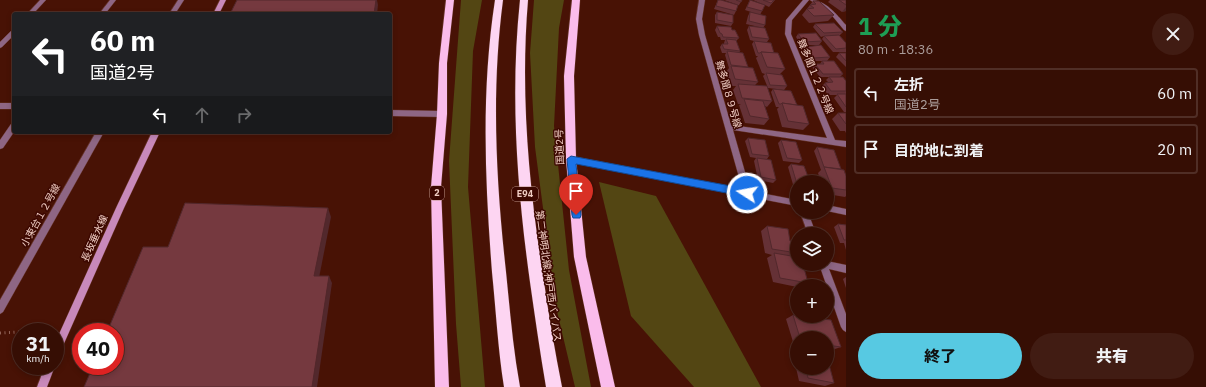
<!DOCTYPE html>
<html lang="ja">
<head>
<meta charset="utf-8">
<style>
	body { margin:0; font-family:"IBM Plex Sans","Noto Sans JP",sans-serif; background:#411c13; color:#f1f3f6; height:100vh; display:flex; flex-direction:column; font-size:15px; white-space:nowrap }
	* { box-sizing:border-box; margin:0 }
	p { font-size:13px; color:#aa9c9a }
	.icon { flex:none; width:22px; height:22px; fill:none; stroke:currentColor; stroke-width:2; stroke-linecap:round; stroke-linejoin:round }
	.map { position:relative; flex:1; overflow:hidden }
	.details { display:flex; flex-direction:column; background:#360e04; width:360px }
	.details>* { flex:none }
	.banner { position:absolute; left:12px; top:12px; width:380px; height:122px; border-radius:4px; box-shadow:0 2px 6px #0003,0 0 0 1px #502e26; background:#202124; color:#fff; overflow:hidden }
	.buttons { position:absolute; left:790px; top:175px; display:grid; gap:8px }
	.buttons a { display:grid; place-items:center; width:44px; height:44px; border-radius:50%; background:#360e04; box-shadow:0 2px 6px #0003,0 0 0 1px #502e26; font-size:20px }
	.speed { position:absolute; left:12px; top:323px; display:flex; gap:8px; font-size:20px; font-weight:700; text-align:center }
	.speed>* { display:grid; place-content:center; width:52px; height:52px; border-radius:50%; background:#360e04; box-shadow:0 2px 6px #0003,0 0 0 1px #502e26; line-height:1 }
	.speed small { font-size:10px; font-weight:400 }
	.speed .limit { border:6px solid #d22; background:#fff; color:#111 }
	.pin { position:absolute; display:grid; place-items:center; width:34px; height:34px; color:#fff; margin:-41px -17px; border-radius:50% 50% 50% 0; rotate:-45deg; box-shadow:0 0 4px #0007 }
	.pin .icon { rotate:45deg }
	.me { position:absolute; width:44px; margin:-22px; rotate:281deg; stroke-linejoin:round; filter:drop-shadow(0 0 3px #0008) }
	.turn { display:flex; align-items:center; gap:14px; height:84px; padding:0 12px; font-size:18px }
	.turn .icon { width:52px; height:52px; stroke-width:2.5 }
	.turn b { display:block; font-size:28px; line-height:34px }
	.lanes { display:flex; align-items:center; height:38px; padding:0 12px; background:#0003; justify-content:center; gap:20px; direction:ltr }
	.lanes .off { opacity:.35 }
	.round { display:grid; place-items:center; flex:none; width:42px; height:42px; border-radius:21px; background:#411c13 }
	.overview { display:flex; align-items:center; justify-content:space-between; height:68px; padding:0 12px }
	h1 { font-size:24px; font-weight:800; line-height:30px; color:#1e9e55 }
	.cta { display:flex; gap:8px; margin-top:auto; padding:8px 12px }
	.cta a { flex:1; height:46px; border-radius:24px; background:#57c9e2; color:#111; font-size:16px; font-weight:800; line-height:46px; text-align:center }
	.cta a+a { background:#411c13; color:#f1f3f6 }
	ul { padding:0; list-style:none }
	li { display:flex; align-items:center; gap:12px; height:50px; margin:0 8px 6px; padding:0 4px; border:2px solid #502e26; border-radius:4px }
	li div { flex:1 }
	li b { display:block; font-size:15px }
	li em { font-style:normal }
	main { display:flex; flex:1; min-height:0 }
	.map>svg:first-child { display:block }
</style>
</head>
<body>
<main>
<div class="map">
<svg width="846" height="387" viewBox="0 0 846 387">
	<rect width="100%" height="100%" fill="#481205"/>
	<g fill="#534613">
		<path d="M461,0H482L473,51L468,187L485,387H461L456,324L449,161Z"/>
		<path d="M534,0H564L559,28L554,126L569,270L591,387H575L556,307L535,147L530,53Z"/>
		<path d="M599,182L656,196L761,387H694L631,316Z"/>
	</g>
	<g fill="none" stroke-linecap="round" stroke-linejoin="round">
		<defs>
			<g id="minor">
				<path d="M40,0H46L33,14H27Z"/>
				<path d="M110,0H116L105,14H99Z"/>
				<path d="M178,0H184L175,14H169Z"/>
				<path d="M699,0H705L702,19L705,35L731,125L827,138L785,34L786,20L803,0H809L792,20L791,34L835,140L846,141V147L733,130L751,193L750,195H744L699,35L696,19Z"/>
				<path d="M810,0C826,0 836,14 846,25V31L844,30L829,12Z"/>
				<path d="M14,29V35L2,47L0,48V42L12,30Z"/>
				<rect x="0" y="103" width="14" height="6"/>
				<path d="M14,123V132L3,148L0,149V140L11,124Z"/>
				<path d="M96,132H104L3,312L0,314V300Z"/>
				<path d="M800,212H808L816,234H808Z"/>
				<path d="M827,261L846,265V273L829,269L846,314V332L843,330L841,327L819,264H827Z"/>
			</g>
			<g id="tertiary">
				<path d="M390,110L442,111L446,114L442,117L390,116Z"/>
				<path d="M571,156L797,200V206L571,162L567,159Z"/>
				<path d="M827,205L846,209V215L827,211Z"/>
			</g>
			<g id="secondary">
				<path d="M220,0H226L219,14H213Z"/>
				<path d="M152,132H160L124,208L58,357L55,359V343L116,208Z"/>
				<path d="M45,366H55L47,387H37Z"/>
			</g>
			<g id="trunk">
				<path d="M446,0H454L447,63V114L441,187L449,387H435L431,187L437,114L439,63Z"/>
				<path d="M572,0H580L574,76L576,159L586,257L615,387H601L574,257L566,159L564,76Z"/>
			</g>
			<g id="motorway">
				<path d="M495,0H503C491,91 496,181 506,272C510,311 513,349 520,387H504C498,349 496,311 492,272C485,181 481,91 495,0Z"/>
				<path d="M520,0H528C520,95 529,188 544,282C549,317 555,352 562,387H546C540,352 535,317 530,282C517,188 510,95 520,0Z"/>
			</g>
		</defs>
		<use href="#minor" stroke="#633023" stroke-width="1"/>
		<use href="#tertiary" stroke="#633023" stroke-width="1"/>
		<use href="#secondary" stroke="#633023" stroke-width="1"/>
		<use href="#trunk" stroke="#633023" stroke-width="1"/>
		<use href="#motorway" stroke="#633023" stroke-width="1"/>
		<path stroke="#916358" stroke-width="3" stroke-dasharray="1 3.5" stroke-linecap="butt" d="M0,333L51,330"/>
		<use href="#minor" fill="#8e6684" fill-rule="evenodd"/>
		<use href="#tertiary" fill="#8e6684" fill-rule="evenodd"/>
		<use href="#secondary" fill="#c889ba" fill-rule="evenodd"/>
		<use href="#trunk" fill="#fabceb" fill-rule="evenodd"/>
		<use href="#motorway" fill="#fdd5f2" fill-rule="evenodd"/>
	</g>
	<g fill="#653136">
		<path d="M718,0L738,5L724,0H742L739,5H738L736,11L734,15L714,9Z"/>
		<path d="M750,0L762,4L753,0H775L769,7L765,5L760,15L765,25L763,28L769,39L767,42L785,69L780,74L787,86L784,90L768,88L763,76L765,74L762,73L756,58L758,56H756L752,44L754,41L750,40L747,30L749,26L759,27L746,24L748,16L750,12L757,14L745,10Z"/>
		<path d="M830,0H846V11L842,12L828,2Z"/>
		<path d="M813,1L834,15L828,21L809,23L802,15Z"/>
		<path d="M717,12L733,23L731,26L715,23V15Z"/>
		<path d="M815,24L843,32L840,35L831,36L846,43V52H833L822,39L824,36L821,37L813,27Z"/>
		<path d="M717,26L732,30L739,38L736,41L740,51L739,53L748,67L747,68L758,82L755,85L772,101L767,107L765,106L769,119L764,125L745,123L739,105L741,104H738L733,90L736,86H731L726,72L729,68L725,55L726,53H722L720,47L722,44H724V43L725,40H721L720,37H718L715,30Z"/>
		<path d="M798,34L822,41L819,45H801L796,37Z"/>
		<path d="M806,47L830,57L827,61H810L803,50Z"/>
		<path d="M839,53H846V67L836,57Z"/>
		<path d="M822,61L843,74L840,77L846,81V112H844L834,98L837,95H828L822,86L825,83L828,82L826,80L829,77H820L812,67L815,64H820Z"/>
		<path d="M773,89L797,105L809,124L803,130L782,127L777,109L779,107H776L771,92Z"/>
		<path d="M838,113H846V133L845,131H840L832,119Z"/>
		<path d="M748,138L769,156L767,159L776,180L773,183L758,180L754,161L756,158L750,157L745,141Z"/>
		<path d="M781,140L802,160L799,163L783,161L778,143Z"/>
		<path d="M817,147L841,169L846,176V196L845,197L827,194V182H821L818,173L821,170L814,151Z"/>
		<path d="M791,164L797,182V188H794L788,167Z"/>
		<path d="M838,224L846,225V250L844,243H840L834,227Z"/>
		<path d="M767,226L790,241L797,242V264L808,283L802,286H797V287L773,282L767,258L772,255L765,253L761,231Z"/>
		<path d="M846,277V288L843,279Z"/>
		<path d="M793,315L841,347L832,350L827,349V338H797V345H794L786,319Z"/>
		<path d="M797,348V368H827L834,383L825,386L799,381L792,350Z"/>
	</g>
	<g fill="#52282c">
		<path d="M376,0H377L378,5L377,14H374Z"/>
		<path d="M846,7V11L842,12Z"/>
		<path d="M328,208L331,217L318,283L314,276Z"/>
		<path d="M329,276L332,283L317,387H312Z"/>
	</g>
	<g fill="#75393f" stroke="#52282c">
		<path d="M237,0H376L374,14H230Z"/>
		<path d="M718,0H721L738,5L736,11L716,6Z"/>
		<path d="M736,0H742L741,2Z"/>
		<path d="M750,0L765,5L762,11L747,7Z"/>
		<path d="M763,0H774L771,3Z"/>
		<path d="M839,0H846V5Z"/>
		<path d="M813,1H819L834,15L814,16L807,9L814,8L810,5L816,4Z"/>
		<path d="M717,12L733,15V23L717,20Z"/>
		<path d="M750,12L766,16L765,25L749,21Z"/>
		<path d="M834,23L843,32L824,33L815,24Z"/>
		<path d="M717,26L731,27L732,30H735L739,38L723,37L722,34L720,33Z"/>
		<path d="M749,26L765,28L769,39L752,37Z"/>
		<path d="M816,33L822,41L804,42L798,34Z"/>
		<path d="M839,35L846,43V48L836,49L824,36Z"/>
		<path d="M726,39L736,40L740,51L724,49L722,44H728Z"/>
		<path d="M754,41L771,43L774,53L761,52L760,53H758Z"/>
		<path d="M821,45L830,57L813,58L806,47Z"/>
		<path d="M727,51L743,53L748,67L731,65Z"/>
		<path d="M761,52L778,53L785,69L767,67Z"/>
		<path d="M839,53H846V61Z"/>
		<path d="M822,61H834L843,74H823L815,64H824Z"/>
		<path d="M731,66L753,68L758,82L735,79Z"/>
		<path d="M766,73L782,75L787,86L770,85Z"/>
		<path d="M829,77H843L846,81V91H831L825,83L833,82Z"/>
		<path d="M738,84L767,86L772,101L742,98Z"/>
		<path d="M773,89L791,91L797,105L782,103L781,104H779Z"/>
		<path d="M837,94H846V107Z"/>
		<path d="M744,99L763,101L769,119L750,116Z"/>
		<path d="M782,103L803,106L809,124L788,121Z"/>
		<path d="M838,113H846V124Z"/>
		<path d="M748,138L765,140L769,156L752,154Z"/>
		<path d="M781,140L796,142L802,160L787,158Z"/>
		<path d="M817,147L834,150L841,169L824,167Z"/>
		<path d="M757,158L771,160L776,180L761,177Z"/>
		<path d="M791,164L804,166L810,182H797V184Z"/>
		<path d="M824,167L844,170L846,176V190L832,188Z"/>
		<path d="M185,203L328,208L314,276H329L312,387H84L93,366H115V332H107L143,247H168Z"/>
		<path d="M838,224L846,225V240H844Z"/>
		<path d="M767,226L788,229L790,241L797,242V253L772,249Z"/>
		<path d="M774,253L797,257V264H803L808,283L780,278Z"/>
		<path d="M793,315L831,320L841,347L827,345V338H800Z"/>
		<path d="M827,357L834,383L808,378L806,368H827Z"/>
	</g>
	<path fill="#1a73e8" stroke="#114b97" d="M571,156L747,189L751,191L752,193L751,196L747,197L576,164L581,215L580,218H573L572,215L567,159Z"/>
	<g text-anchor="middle" stroke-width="3" stroke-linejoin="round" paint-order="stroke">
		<g fill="#3c0700" stroke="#ba9288" stroke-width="1">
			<rect x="430" y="186" width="14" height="14" rx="3"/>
			<rect x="512" y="187" width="26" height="14" rx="3"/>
		</g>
		<g font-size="9" font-weight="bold" fill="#f0cdc3">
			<text x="437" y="196">2</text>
			<text x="525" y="197">E94</text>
		</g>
		<g font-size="10" fill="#f0cdc3" stroke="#3c0700">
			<text transform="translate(816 76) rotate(68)" y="4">舞多聞１２２号線</text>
			<text transform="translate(729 94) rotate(74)" y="4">舞多聞８９号線</text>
			<text transform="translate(559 147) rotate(-92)" y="4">国道2号</text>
			<text transform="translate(40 215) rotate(-61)" y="4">小束台１２号線</text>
			<text transform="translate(94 238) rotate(-66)" y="4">長坂垂水線</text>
			<text transform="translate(549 276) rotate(82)" y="4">第二神明北線;神戸西バイパス</text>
		</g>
	</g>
</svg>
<div class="buttons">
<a><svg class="icon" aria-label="sound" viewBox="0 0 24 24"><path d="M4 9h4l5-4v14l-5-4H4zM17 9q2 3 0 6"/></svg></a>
<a><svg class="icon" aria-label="layers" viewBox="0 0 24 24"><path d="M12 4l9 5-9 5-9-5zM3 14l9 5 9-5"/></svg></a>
<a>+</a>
<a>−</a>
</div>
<div class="speed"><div>31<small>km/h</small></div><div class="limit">40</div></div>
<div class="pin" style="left:576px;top:215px;background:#d93025"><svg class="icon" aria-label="arrive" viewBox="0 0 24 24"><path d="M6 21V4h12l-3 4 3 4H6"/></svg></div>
<svg class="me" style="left:747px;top:193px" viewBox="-20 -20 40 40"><circle r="17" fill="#1a73e8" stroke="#fff" stroke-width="3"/><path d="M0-11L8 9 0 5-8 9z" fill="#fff"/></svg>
<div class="banner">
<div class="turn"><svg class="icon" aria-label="left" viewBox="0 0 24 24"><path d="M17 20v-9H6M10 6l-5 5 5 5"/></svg><div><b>60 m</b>国道2号</div></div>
<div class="lanes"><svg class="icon" aria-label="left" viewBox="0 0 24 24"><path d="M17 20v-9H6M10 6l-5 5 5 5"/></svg><svg class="icon off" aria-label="ahead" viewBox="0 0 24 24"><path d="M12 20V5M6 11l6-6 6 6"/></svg><svg class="icon off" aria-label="right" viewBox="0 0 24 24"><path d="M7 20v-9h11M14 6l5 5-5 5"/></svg></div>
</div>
</div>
<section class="details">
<div class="overview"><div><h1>1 分</h1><p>80 m · 18:36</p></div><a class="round"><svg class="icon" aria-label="close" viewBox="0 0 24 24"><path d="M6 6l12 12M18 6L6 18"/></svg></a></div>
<ul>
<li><svg class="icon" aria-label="left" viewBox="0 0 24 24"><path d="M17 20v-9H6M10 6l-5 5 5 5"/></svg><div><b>左折</b><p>国道2号</p></div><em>60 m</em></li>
<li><svg class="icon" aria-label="arrive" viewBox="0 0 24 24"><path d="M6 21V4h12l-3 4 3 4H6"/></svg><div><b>目的地に到着</b></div><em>20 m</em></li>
</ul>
<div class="cta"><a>終了</a><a>共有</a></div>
</section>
</main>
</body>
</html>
